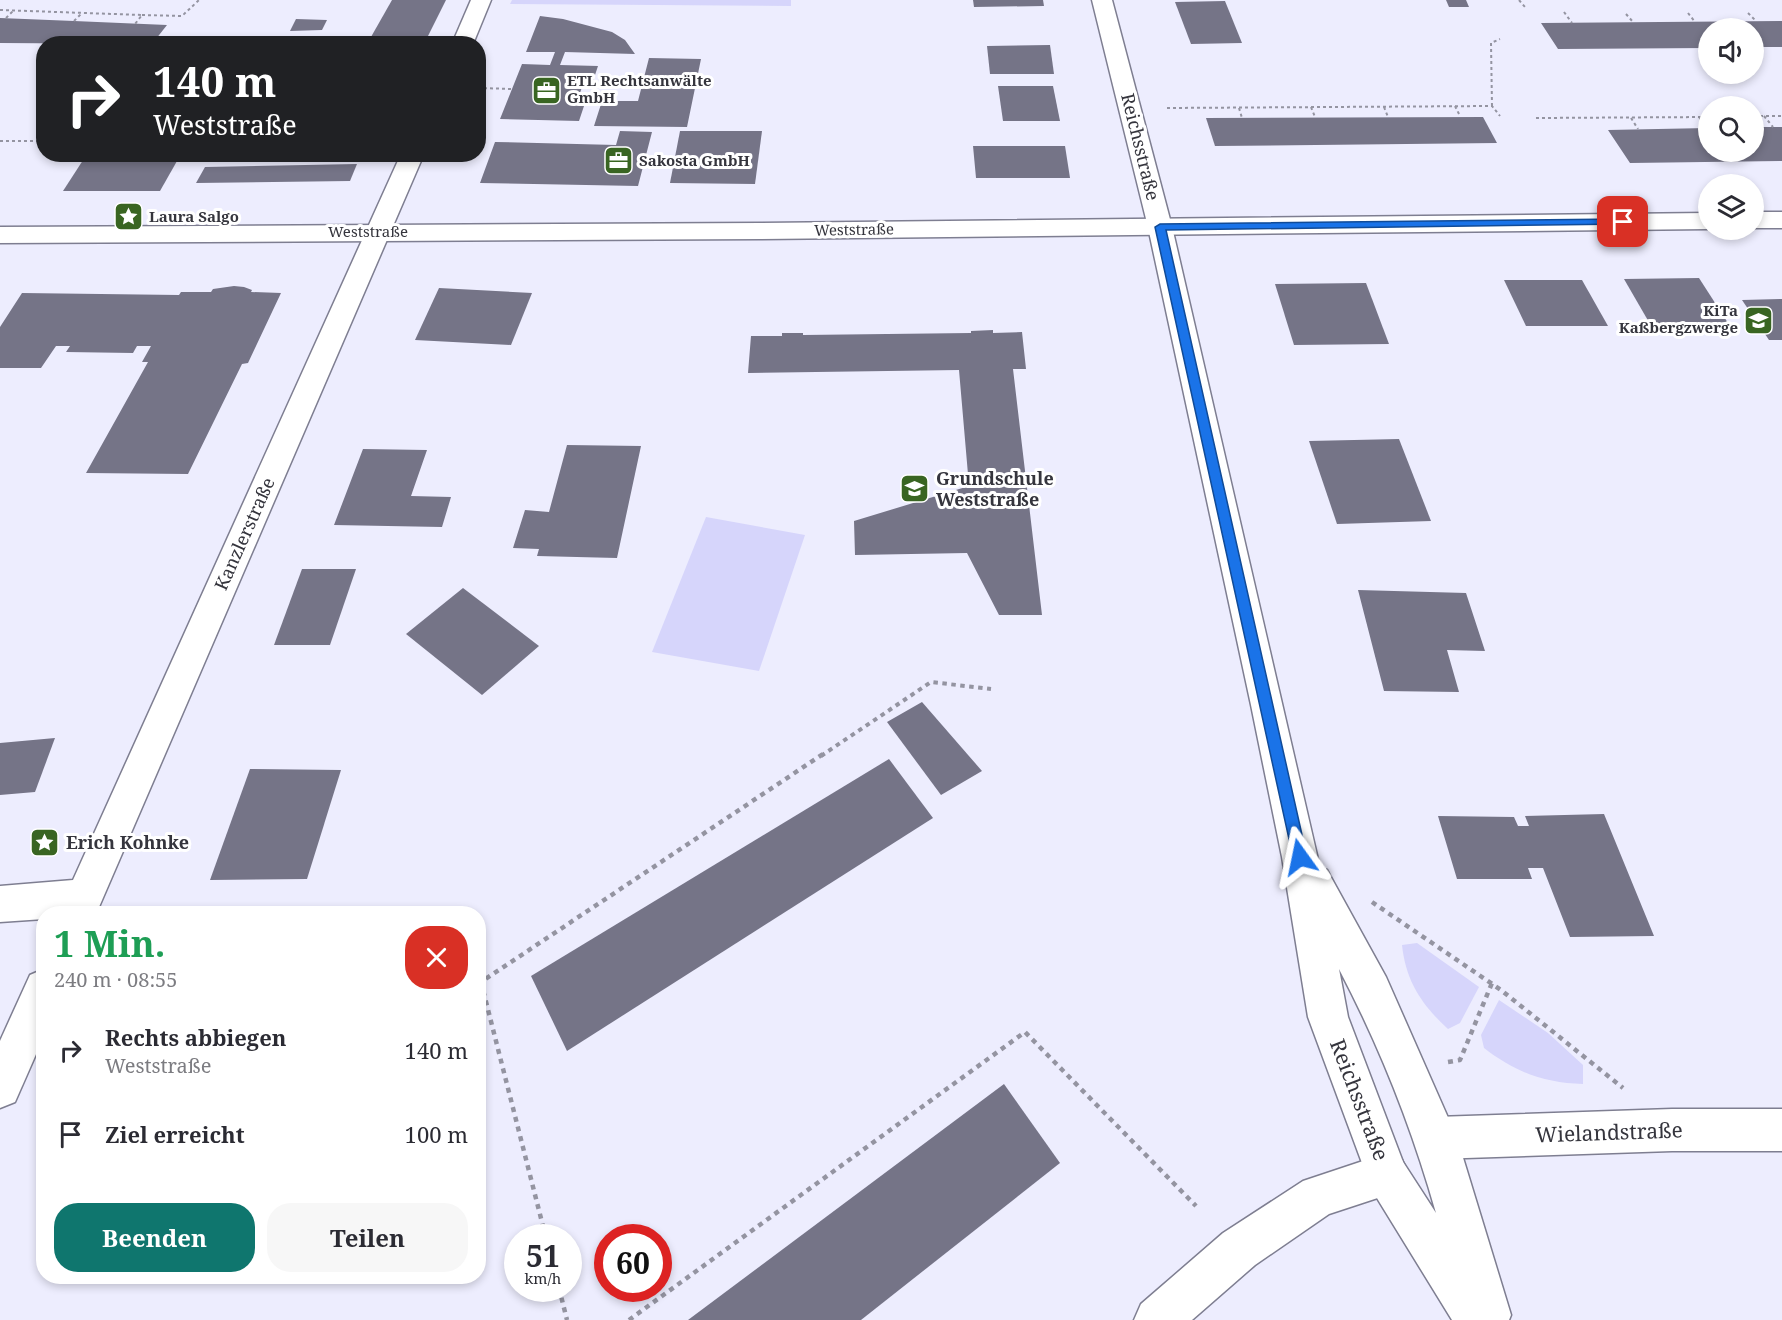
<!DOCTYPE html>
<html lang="de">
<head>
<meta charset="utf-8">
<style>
	body { margin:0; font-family:"Noto Serif",serif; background:#f7f7f7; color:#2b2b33; height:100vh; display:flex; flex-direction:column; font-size:22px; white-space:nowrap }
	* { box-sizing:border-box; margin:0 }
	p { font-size:20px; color:#7c7c81 }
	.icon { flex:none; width:33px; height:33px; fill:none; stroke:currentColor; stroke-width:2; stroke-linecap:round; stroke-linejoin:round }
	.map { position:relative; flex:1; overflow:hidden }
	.side { position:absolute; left:36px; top:906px; width:450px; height:378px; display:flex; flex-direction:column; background:#fff; border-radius:24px; box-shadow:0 3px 9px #0003 }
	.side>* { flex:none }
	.top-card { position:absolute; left:36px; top:36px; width:450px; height:126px; border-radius:24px; box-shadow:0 3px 9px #0003; background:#202124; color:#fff; overflow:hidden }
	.controls { position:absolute; left:1698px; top:18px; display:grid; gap:12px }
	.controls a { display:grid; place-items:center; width:66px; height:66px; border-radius:50%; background:#fff; box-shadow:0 3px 9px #0003; font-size:30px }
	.speed { position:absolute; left:504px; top:1224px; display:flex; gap:12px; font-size:30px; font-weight:700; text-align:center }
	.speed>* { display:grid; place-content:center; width:78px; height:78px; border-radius:50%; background:#fff; box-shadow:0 3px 9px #0003; line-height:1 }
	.speed small { font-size:15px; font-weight:400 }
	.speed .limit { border:9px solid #d22; background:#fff; color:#111 }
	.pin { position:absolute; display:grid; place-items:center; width:51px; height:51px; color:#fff; margin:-26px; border-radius:12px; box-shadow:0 3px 9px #0006 }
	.me { position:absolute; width:66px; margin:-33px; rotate:348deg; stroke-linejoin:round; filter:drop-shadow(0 0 4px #0008) }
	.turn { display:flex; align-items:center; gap:21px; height:126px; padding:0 18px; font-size:27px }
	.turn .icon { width:78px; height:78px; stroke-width:2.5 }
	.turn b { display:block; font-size:42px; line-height:51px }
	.round { display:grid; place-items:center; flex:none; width:63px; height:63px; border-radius:24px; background:#f7f7f7 }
	.head { display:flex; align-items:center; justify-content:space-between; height:102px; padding:0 18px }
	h1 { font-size:36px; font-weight:700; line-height:45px; color:#1e9e55 }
	.button { display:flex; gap:12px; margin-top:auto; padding:12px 18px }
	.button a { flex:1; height:69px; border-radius:24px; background:#0f766e; color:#fff; font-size:24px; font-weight:700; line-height:69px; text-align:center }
	.button a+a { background:#f7f7f7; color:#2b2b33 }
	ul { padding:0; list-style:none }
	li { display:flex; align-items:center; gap:18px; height:84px; padding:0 18px }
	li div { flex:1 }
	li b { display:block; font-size:22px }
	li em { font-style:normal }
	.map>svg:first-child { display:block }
</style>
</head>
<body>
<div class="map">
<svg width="1782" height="1320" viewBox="0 0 1782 1320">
	<rect width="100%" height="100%" fill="#ededfe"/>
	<g fill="#d6d5fb">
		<path d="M512,0H791V6L510,4Z"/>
		<path d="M706,517L805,535L759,671L652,652Z"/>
		<path d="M1417,943L1479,987L1460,1023L1448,1029C1422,1005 1406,982 1402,945Z"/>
		<path d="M1499,1000L1548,1033L1583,1065V1084C1544,1083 1515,1072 1484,1048L1481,1035Z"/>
	</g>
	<g fill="#757487">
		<path d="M392,0H446L424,44H367Z"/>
		<path d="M973,0H1043L1044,6L974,7Z"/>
		<path d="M1446,0H1466L1469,7H1449Z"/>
		<path d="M1225,1L1242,43L1191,44L1175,2Z"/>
		<path d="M540,16L563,19L612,32L625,40L635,54L565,52L560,65L598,66L593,81H584L578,99L586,100L579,121L500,119L522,64L550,65L555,52H526Z"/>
		<path d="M0,18L74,21L167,25L152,44L0,43Z"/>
		<path d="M296,19L327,20L322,30L290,31Z"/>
		<path d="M1782,21V47H1754V28H1708V48L1558,49L1541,23Z"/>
		<path d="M1050,45L1054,74H990L987,46Z"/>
		<path d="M649,58L701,59L687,127L594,126L602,101H638Z"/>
		<path d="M998,86H1053L1060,121H1003Z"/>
		<path d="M1483,117L1497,143L1215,146L1206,118Z"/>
		<path d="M1754,127H1782V161L1630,163L1608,130L1708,128V152H1754Z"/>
		<path d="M620,131L652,132L638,186L480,183L495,142L616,145Z"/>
		<path d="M680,131H762L755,184L670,183Z"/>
		<path d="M973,146H1065L1070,178H976Z"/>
		<path d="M87,154H181L160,191H63Z"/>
		<path d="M357,164L350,181L196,183L205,167Z"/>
		<path d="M1699,278L1728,323L1650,324L1624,279Z"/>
		<path d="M1504,280H1582L1608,326H1526Z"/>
		<path d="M1366,283L1389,344L1294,345L1275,284Z"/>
		<path d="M234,286L244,287L252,290L251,292L281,293L248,363L242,364L188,474L86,473L148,362H142L151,346H137L133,353L66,352L70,346H56L41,368H0V327L22,293L179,295L181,292H211L213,289Z"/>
		<path d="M439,288L532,293L511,345L415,340Z"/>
		<path d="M1782,299V340H1769L1742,300Z"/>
		<path d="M993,330V333L1022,332L1026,369H1013L1042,615H999L967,553L855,555L854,521L969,486L959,370L748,373L751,336H782V333H803V335L971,333V331Z"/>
		<path d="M1399,439L1431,521L1337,524L1309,441Z"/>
		<path d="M567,445L641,446L617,558L537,556L539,549L513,548L525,510L549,512Z"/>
		<path d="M363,449L427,450L411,496L451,497L442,527L334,525Z"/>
		<path d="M302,569H356L330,645H274Z"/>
		<path d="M463,588L539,646L482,695L406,634Z"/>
		<path d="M1358,590L1466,593L1485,651L1447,650L1459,692L1384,691Z"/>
		<path d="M922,702L982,771L941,795L887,722Z"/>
		<path d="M55,738L35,792L0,795V743Z"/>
		<path d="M889,759L933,818L567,1051L531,976Z"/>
		<path d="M250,769L341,770L307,879L210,880Z"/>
		<path d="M1604,814L1654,936L1570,937L1543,868H1528L1532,879H1457L1438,816L1514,817L1518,826H1529L1525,816Z"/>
		<path d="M1004,1084L1060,1163L861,1320H688Z"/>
	</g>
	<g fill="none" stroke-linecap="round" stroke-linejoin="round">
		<defs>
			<g id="minor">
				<path d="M471,0H491L473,44H452Z"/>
				<path d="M401,154H424L96,914H44V919L0,922V886L73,880Z"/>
				<path d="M44,969V1036L15,1102L0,1108V1041L30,975Z"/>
				<path d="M1672,1109H1782V1151H1672L1436,1159L1421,1153L1415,1138L1421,1123L1436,1117Z"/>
				<path d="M1387,1153L1402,1160L1409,1175L1402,1190L1329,1214L1255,1265L1192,1320H1134L1141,1304L1223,1233L1303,1181Z"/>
			</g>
			<g id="tertiary">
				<rect x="1754" y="212" width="28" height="16"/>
				<path d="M1708,213V229L760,239L0,243V227L760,223Z"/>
			</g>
			<path id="primary" d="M1092,0H1112L1172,227L1320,868L1327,870L1386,977L1457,1138L1511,1315L1509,1320H1452L1372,1190L1308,1017L1282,857L1251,705L1148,227ZM1339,969C1380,1047 1412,1128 1436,1213L1403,1162L1348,1017Z"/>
		</defs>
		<use href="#minor" stroke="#7e7e91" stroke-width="3"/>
		<use href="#tertiary" stroke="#7e7e91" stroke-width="3"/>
		<use href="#primary" stroke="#7e7e91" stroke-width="3"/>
		<g stroke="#9494a1" stroke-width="2" stroke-dasharray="3 3" stroke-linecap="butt">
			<path d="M1519,0L1525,7"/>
			<path d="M0,10L142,15L135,24"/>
			<path d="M1564,12L1572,23"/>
			<path d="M1688,13L1695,22"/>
			<path d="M1748,13L1756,21"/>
			<path d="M1626,14L1633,22"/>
			<path d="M142,15L182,16L199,0"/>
			<path d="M6,18L13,11"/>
			<path d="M74,21L81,14"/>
			<path d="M478,88L512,89"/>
			<path d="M1455,106L1460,116"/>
			<path d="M1492,106L1491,43L1500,39"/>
			<path d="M1311,107L1315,117"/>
			<path d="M1384,107L1388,117"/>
			<path d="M1167,108L1492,106L1500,116"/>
			<path d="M1239,108L1242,118"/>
			<path d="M1754,116H1782"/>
			<path d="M1764,116L1773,127"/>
			<path d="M1699,117L1707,128"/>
			<path d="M1536,118L1708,117"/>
			<path d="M1631,118L1638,129"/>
			<path d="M0,141H44"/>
		</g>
		<path stroke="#9494a1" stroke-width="4" stroke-dasharray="4.5 4.5" stroke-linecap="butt" d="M821,756L931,682L991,689"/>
		<g stroke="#9494a1" stroke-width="4.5" stroke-dasharray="5 5" stroke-linecap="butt">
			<path d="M1372,902L1501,990L1623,1088"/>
			<path d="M1448,1062L1460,1060L1492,983"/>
			<path d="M546,1238L481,982L823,754"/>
			<path d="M559,1288L567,1320"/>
			<path d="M629,1320L1025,1032L1196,1206"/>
		</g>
		<use href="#minor" fill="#fff" fill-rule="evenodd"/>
		<use href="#tertiary" fill="#fff" fill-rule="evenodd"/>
		<use href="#primary" fill="#fff" fill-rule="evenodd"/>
	</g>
	<path fill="#1a73e8" stroke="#114b97" stroke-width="1.5" d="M1623,219L1628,222L1626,224L1166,230L1307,857L1305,862L1300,864L1294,862L1155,227L1160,224Z"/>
	<defs>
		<symbol id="office-square" viewBox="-11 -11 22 22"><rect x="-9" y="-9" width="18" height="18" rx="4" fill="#396522" stroke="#fff"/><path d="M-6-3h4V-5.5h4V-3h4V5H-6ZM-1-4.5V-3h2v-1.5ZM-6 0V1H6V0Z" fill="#fff"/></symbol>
		<symbol id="sight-square" viewBox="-11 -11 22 22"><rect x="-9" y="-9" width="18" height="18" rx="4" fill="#396522" stroke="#fff"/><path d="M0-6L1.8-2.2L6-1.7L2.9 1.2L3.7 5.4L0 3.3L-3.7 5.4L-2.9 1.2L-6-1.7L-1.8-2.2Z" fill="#fff"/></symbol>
		<symbol id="school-square" viewBox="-11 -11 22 22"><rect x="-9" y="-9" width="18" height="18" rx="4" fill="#396522" stroke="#fff"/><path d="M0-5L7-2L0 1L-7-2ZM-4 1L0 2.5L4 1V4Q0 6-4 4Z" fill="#fff"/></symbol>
	</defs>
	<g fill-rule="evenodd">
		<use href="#office-square" x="530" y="74" width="33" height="33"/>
		<use href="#office-square" x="602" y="144" width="33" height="33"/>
		<use href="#sight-square" x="112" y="200" width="33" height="33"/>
		<use href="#school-square" x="1742" y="304" width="33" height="33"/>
		<use href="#school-square" x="898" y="472" width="33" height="33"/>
		<use href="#sight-square" x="28" y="826" width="33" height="33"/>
	</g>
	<g text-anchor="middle" stroke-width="6" stroke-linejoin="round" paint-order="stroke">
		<g font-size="15" font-weight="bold" fill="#35353d" stroke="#fff" text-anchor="start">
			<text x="567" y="86">ETL Rechtsanwälte<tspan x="567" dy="17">GmbH</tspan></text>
			<text x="639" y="166">Sakosta GmbH</text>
			<text x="149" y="222">Laura Salgo</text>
			<text x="1738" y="316" text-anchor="end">KiTa<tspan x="1738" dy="17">Kaßbergzwerge</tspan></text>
		</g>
		<g font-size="15" fill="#35353d" stroke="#fff">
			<text transform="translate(854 230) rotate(-1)" y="5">Weststraße</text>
			<text x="368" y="237">Weststraße</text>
		</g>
		<g font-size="18" fill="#35353d" stroke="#fff">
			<text transform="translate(1140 147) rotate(76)" y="6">Reichsstraße</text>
			<text transform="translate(245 534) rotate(-66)" y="6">Kanzlerstraße</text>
		</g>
		<g font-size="18" font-weight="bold" fill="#35353d" stroke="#fff" text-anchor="start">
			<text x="936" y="485">Grundschule<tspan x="936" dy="21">Weststraße</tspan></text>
			<text x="66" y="849">Erich Kohnke</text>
		</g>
		<g font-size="21" fill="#35353d" stroke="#fff">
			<text transform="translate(1359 1100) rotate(69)" y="7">Reichsstraße</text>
			<text transform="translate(1609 1133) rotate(-2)" y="7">Wielandstraße</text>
		</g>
	</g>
</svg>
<div class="controls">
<a><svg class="icon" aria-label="sound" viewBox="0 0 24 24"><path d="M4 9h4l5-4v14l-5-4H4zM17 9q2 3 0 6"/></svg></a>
<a><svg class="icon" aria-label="search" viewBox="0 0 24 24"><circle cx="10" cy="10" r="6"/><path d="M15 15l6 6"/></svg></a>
<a><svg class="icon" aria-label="layers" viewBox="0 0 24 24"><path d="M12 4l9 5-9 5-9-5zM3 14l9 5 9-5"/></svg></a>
</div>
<div class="speed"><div>51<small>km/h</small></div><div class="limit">60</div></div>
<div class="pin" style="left:1623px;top:222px;background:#d93025"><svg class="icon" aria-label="arrive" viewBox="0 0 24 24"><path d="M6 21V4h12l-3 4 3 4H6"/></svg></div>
<svg class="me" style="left:1300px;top:857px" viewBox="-20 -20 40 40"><path d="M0-17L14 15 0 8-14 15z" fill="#1a73e8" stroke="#fff" stroke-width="4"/></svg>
<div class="top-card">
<div class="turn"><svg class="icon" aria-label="right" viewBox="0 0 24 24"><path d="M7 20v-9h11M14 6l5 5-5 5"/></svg><div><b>140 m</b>Weststraße</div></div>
</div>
<section class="side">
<div class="head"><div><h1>1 Min.</h1><p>240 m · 08:55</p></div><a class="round" style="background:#d93025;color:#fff"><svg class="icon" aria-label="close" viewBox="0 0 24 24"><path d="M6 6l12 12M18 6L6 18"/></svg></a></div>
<ul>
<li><svg class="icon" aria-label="right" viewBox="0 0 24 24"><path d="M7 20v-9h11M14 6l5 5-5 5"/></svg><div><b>Rechts abbiegen</b><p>Weststraße</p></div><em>140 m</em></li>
<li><svg class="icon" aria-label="arrive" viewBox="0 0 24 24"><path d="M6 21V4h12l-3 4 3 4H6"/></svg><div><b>Ziel erreicht</b></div><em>100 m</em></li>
</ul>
<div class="button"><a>Beenden</a><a>Teilen</a></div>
</section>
</div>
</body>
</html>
